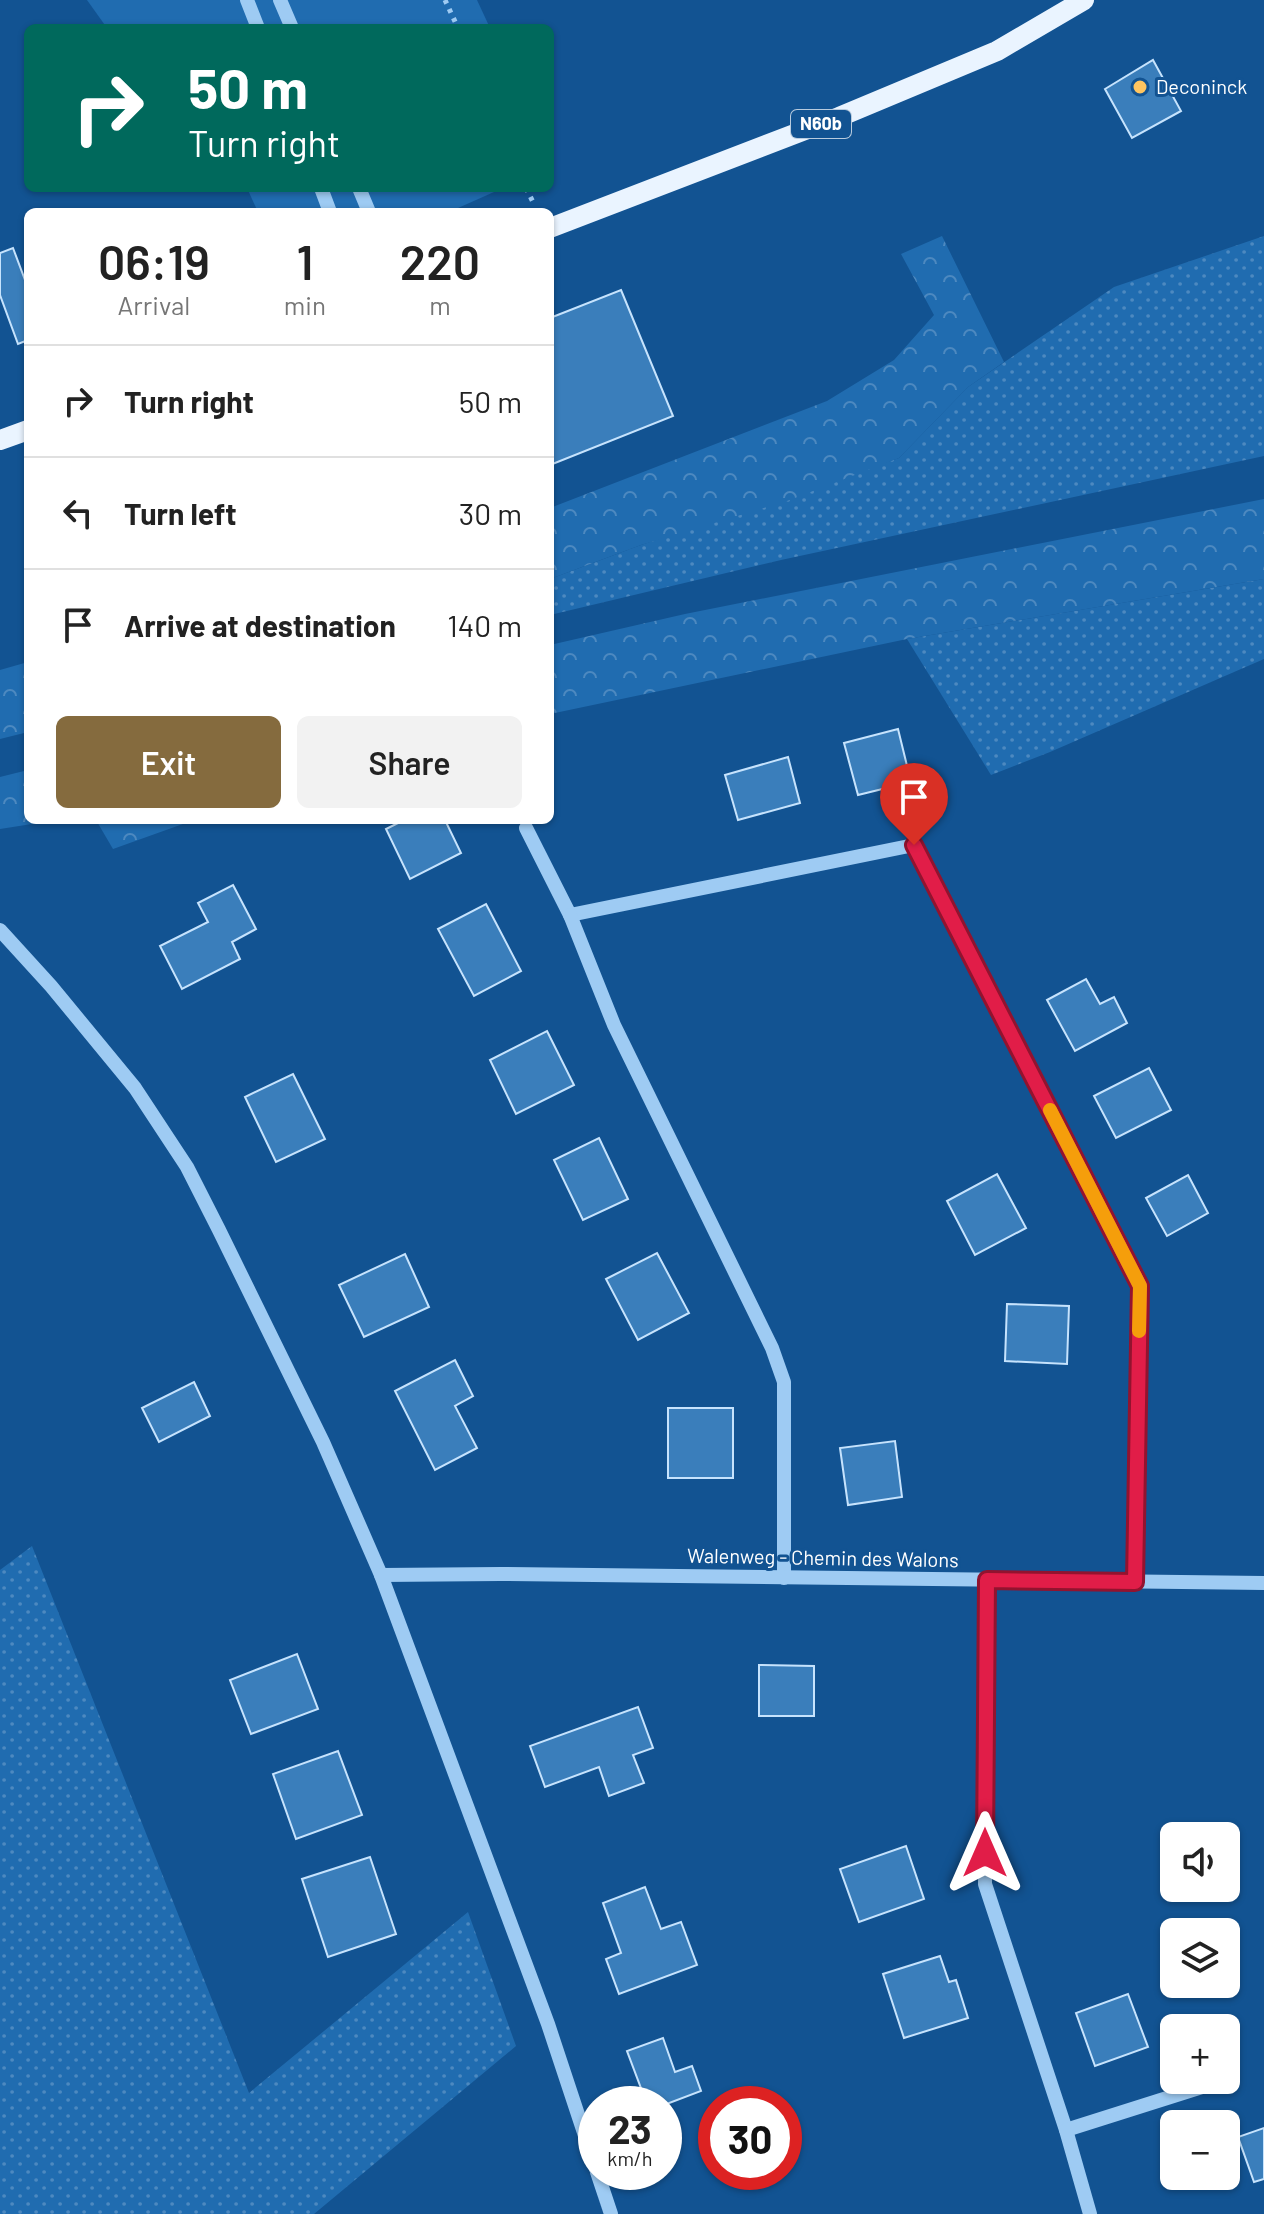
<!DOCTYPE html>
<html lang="en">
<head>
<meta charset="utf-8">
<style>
	body { margin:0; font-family:Barlow,sans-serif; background:#f2f2f2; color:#222; height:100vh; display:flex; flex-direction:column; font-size:30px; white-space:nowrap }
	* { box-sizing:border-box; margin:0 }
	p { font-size:26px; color:#767676 }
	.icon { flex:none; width:44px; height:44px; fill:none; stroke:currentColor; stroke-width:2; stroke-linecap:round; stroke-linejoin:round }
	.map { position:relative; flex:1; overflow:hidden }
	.details { position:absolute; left:24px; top:208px; width:530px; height:616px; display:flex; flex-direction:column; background:#fff; border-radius:12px; box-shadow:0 2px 6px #0004 }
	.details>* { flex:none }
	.hud { position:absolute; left:24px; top:24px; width:530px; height:168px; border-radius:12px; box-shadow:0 2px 6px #0004; background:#00695c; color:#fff; overflow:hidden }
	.fabs { position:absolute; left:1160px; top:1822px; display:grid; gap:16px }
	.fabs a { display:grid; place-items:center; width:80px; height:80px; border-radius:12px; background:#fff; box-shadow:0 2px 6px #0004; font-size:40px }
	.speed { position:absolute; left:578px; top:2086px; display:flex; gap:16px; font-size:40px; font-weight:700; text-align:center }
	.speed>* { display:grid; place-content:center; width:104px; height:104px; border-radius:50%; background:#fff; box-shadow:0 2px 6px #0004; line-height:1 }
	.speed small { font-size:20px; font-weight:400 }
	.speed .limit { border:12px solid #d22; background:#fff; color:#111 }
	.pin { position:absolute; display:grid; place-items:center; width:68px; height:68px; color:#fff; margin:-82px -34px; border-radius:50% 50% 50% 0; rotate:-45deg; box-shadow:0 0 8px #0007 }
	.pin .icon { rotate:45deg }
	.me { position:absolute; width:88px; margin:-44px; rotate:0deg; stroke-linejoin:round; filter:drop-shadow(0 0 6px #0008) }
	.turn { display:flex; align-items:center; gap:28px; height:168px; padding:0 32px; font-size:36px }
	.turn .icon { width:104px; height:104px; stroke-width:2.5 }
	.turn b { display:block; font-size:56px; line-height:68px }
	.eta { display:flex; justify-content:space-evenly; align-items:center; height:136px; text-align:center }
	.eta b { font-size:48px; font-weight:600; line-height:56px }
	.button { display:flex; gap:16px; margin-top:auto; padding:16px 32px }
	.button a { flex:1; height:92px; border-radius:12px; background:#856b3e; color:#fff; font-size:32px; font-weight:600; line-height:92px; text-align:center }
	.button a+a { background:#f2f2f2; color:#222 }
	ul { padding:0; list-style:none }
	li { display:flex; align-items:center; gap:24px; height:112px; padding:0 32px; border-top:2px solid #e0e0e0 }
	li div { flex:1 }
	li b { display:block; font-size:30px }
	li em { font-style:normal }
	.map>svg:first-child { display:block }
</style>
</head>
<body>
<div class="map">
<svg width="1264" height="2214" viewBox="0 0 1264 2214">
	<defs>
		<pattern id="grass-dots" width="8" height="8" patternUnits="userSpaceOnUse" patternTransform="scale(2)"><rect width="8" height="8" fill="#206cb0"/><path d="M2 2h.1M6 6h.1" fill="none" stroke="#4d89c0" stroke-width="1.8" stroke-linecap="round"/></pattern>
		<pattern id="forest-crowns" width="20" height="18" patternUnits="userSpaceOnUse" patternTransform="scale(2)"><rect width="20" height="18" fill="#206cb0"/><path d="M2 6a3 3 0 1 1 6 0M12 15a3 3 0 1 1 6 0" fill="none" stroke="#4d89c0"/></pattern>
	</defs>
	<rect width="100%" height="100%" fill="#125392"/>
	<g fill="url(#grass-dots)">
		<path d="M1264,236V456L781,560L550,615V579L641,545L899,458L968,387L1114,287Z"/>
		<path d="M1264,579V659L1050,752L991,775L907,639Z"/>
		<path d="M32,1546L249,2093L468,1912L516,2046L314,2214H0V1570Z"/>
	</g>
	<g fill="url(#forest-crowns)">
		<path d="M942,236L1004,362L968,387L899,458L787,501L641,545L550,579V508L827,401L894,360L934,315L901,254Z"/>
		<path d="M1264,499V579L907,639L550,714V645L685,614Z"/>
		<path d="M28,662V732L0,739V670Z"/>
		<path d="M28,770V820H57L0,829V777Z"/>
		<path d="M96,820H194L113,849Z"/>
	</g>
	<g fill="#206cb0">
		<path d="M87,0H477L490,28H107Z"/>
		<path d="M247,188H503L449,212H258Z"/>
	</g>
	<g fill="#3a7ebb" stroke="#c6e3fd" stroke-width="2">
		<path d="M1153,60L1181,111L1132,138L1105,89Z"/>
		<path d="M13,248L28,288V340L18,344L0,295V253Z"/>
		<path d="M621,290L673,416L550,465V318Z"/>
		<path d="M898,729L911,782L858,795L844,743Z"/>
		<path d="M788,757L800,803L738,820L725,775Z"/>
		<path d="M404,820H445L461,853L410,879L386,829Z"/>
		<path d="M233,885L256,929L232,942L240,959L182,989L160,946L208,922L198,903Z"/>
		<path d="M486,904L521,971L474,996L438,929Z"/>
		<path d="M1086,979L1100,1004L1114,997L1127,1023L1075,1051L1047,1000Z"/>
		<path d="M547,1031L574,1085L516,1114L490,1060Z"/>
		<path d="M1149,1068L1171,1110L1116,1138L1094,1096Z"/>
		<path d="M293,1074L325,1139L276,1162L245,1097Z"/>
		<path d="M599,1138L628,1199L583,1220L554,1160Z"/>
		<path d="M997,1174L1026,1228L975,1255L947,1201Z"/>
		<path d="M1188,1175L1208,1213L1167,1236L1146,1198Z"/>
		<path d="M657,1253L689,1313L638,1340L606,1279Z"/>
		<path d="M405,1254L429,1307L364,1337L339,1285Z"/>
		<path d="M1007,1304L1069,1306L1067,1364L1005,1361Z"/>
		<path d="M455,1360L473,1396L455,1406L477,1448L435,1470L395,1391Z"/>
		<path d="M194,1382L210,1416L159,1442L142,1408Z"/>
		<rect x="668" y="1408" width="65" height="70"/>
		<path d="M895,1441L902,1497L848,1505L840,1448Z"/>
		<path d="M297,1654L318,1709L251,1734L230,1680Z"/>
		<path d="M759,1665L814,1666V1716H759Z"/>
		<path d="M638,1707L653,1748L633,1755L644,1783L609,1796L599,1767L545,1787L530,1746Z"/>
		<path d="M338,1751L362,1815L296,1839L273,1774Z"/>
		<path d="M906,1846L924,1899L859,1922L840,1869Z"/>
		<path d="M370,1857L396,1934L328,1957L302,1879Z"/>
		<path d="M645,1887L661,1929L681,1922L697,1965L619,1994L606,1959L621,1953L603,1903Z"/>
		<path d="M940,1956L949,1982L956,1980L968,2018L904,2038L883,1974Z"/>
		<path d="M1128,1994L1148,2047L1095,2066L1076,2013Z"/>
		<path d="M663,2038L675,2072L692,2066L701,2091L664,2105L647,2104L627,2051Z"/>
		<path d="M1264,2128V2179L1254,2182L1238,2137Z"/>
	</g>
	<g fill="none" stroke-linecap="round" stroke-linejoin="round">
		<g stroke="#9ecbf3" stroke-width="5" stroke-dasharray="4 6" stroke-linecap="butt">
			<path d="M445,0L458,28"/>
			<path d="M526,188L534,204"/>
		</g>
		<g stroke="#9ecbf3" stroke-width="14">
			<path d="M247,0L258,28"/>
			<path d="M280,0L292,28"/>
			<path d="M321,188L330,212"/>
			<path d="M359,188L369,212"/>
			<path d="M526,828L570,915L914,845L1140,1286L1135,1582"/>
			<path d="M570,915L614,1025L772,1348L784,1382V1578"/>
			<path d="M0,930L51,986L135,1088L187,1167L219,1230L323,1442L381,1575L548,2024L596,2169"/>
			<path d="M381,1575L500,1574L1264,1583"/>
			<path d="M987,1580L985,1884L1066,2130L1090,2214"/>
			<path d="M1066,2130L1224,2080"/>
			<path d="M597,2172L611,2214"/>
		</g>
		<g stroke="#eaf4ff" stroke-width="20">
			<path d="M550,228L839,117L997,51L1084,0"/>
			<path d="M0,440L28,430"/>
		</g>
	</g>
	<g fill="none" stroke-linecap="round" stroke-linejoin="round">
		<defs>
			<path id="route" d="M914,845L1140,1286L1135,1582L987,1580L985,1853"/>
		</defs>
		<use href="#route" stroke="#92132f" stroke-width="20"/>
		<use href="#route" stroke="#e11d48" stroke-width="14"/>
		<path stroke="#f59e0b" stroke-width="14" d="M1050,1110L1140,1286L1139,1331"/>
	</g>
	<circle fill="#ffc560" stroke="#125392" stroke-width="3" cx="1140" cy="87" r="8"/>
	<g text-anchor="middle" stroke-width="6" stroke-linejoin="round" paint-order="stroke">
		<rect fill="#125392" stroke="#b8cbde" stroke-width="2" x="791" y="110" width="60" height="28" rx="6"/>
		<g font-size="18" font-weight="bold" fill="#fff">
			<text x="821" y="130">N60b</text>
		</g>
		<g font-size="20" fill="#fff" stroke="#125392" text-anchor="start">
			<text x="1156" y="94">Deconinck</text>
		</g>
		<g font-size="20" fill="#fff" stroke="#125392">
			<text transform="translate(823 1558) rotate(1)" y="7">Walenweg - Chemin des Walons</text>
		</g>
	</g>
</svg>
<div class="fabs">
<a><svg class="icon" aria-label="sound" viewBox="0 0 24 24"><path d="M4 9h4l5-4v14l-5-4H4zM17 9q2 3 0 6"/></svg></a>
<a><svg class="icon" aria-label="layers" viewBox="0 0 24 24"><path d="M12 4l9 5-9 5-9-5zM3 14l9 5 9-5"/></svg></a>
<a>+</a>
<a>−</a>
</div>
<div class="speed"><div>23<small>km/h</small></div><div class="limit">30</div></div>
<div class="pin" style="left:914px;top:845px;background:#d93025"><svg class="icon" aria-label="arrive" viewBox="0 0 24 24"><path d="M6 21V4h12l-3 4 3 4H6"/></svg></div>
<svg class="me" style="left:985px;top:1853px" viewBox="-20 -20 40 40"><path d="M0-17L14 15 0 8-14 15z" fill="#e11d48" stroke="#fff" stroke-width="4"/></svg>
<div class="hud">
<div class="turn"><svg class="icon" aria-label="right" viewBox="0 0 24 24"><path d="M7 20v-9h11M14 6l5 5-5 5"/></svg><div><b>50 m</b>Turn right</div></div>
</div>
<section class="details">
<div class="eta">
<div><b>06:19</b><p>Arrival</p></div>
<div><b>1</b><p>min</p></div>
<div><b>220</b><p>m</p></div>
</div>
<ul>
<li><svg class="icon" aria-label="right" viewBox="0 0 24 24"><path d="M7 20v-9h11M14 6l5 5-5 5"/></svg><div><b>Turn right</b></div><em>50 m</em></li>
<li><svg class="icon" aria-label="left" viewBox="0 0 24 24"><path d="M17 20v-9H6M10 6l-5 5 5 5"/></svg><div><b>Turn left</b></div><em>30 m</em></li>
<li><svg class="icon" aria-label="arrive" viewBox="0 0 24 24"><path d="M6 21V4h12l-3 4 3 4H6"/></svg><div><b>Arrive at destination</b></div><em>140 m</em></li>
</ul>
<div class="button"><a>Exit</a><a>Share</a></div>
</section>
</div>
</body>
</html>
